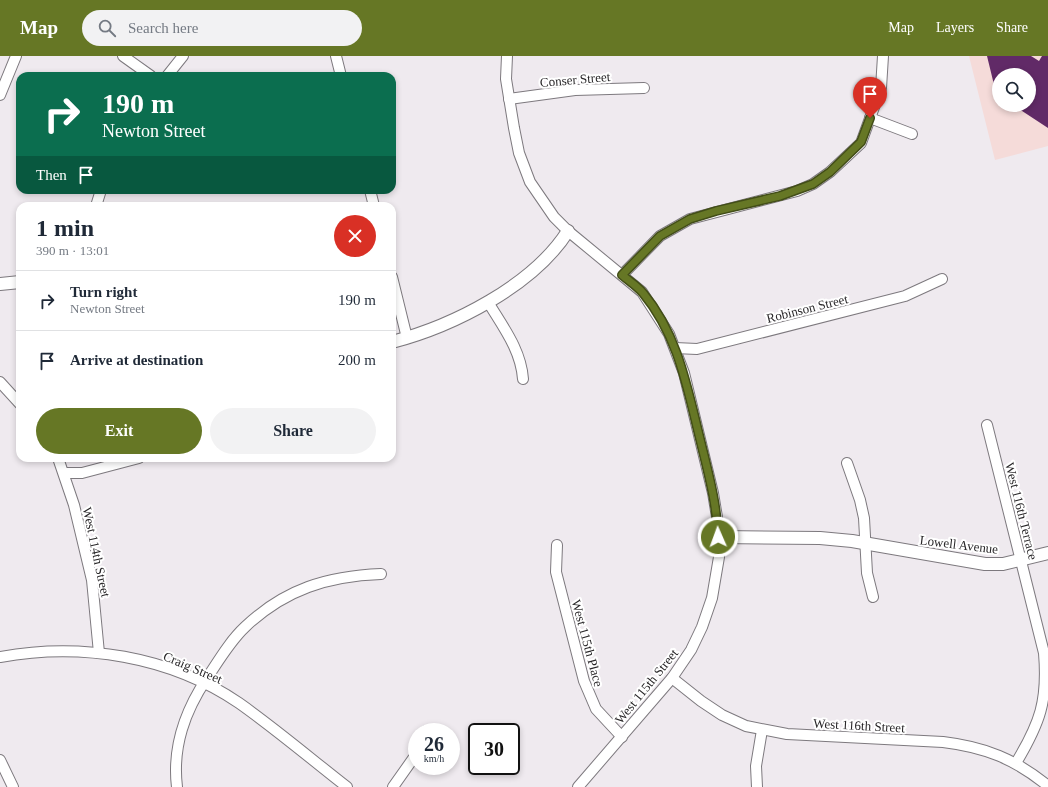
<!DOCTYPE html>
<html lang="en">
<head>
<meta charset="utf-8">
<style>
	body { margin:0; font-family:"Times New Roman",serif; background:#f2f2f3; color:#1f2937; height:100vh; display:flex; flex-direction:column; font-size:15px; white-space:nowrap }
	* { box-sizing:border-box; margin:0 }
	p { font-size:13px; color:#747a83 }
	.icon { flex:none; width:22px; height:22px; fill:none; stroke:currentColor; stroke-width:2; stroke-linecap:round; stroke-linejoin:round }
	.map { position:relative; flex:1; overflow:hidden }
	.panel { position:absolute; left:16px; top:146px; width:380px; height:260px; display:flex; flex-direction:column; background:#fff; border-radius:12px; box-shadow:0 2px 6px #0003 }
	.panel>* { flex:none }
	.hud { position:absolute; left:16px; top:16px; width:380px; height:122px; border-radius:12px; box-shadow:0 2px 6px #0003; background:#0b6e4f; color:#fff; overflow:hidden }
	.buttons { position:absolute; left:992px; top:12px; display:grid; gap:8px }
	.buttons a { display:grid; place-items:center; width:44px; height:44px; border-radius:50%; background:#fff; box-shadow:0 2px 6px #0003; font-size:20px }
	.speed { position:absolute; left:408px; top:667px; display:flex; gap:8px; font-size:20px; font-weight:700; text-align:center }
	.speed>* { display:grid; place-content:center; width:52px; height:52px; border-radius:50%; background:#fff; box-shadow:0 2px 6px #0003; line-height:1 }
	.speed small { font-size:10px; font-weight:400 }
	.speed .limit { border:2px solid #111; border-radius:6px; background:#fff; color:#111 }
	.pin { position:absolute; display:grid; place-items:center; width:34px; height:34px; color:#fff; margin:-41px -17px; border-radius:50% 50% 50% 0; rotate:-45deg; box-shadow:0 0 4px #0007 }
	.pin .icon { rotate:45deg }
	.me { position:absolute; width:44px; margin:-22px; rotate:358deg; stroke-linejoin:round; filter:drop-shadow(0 0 3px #0008) }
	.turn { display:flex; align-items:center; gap:14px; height:84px; padding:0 20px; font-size:18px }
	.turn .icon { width:52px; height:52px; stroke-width:2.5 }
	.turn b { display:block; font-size:28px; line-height:34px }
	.then { display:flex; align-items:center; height:38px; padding:0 20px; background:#0003; gap:8px; font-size:15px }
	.round { display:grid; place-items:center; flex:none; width:42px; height:42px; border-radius:21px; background:#f2f2f3 }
	.summary { display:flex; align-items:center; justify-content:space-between; height:68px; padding:0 20px }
	h1 { font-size:24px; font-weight:600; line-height:30px }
	.primary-button { display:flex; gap:8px; margin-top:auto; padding:8px 20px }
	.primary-button a { flex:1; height:46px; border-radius:24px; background:#667725; color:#fff; font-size:16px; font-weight:600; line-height:46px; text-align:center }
	.primary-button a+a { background:#f2f2f3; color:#1f2937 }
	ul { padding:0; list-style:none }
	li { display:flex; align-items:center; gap:12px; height:60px; padding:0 20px; border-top:1px solid #e0e1e3 }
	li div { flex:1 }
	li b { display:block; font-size:15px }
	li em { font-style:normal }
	header { display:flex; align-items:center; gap:24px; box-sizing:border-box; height:56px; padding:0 20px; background:#667725; color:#fff }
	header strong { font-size:19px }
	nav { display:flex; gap:22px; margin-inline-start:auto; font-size:14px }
	.search { width:280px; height:36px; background:#f2f2f3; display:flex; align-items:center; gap:10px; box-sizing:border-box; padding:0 14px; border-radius:22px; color:#747a83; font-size:15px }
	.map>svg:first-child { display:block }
</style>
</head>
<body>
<header>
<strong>Map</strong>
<div class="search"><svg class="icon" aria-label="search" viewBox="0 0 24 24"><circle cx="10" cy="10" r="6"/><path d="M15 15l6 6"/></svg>Search here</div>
<nav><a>Map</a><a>Layers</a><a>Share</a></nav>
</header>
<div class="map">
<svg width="1048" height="731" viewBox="0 0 1048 731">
	<rect width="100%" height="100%" fill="#efeaef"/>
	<path fill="#f5dbd9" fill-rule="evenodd" d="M969,0H1048V90L995,104ZM999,19H1029V49H999Z"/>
	<path fill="#612a67" d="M987,0H1031L1039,5L1042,0H1048V72L1013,49H1029V19H999V37H996Z"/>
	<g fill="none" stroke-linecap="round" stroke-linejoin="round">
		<defs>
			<g id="minor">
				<path d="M123,0L151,20"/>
				<path d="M336,0L341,20"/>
				<path d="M507,0L506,23L514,72L519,97L530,126L554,161L568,175L642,236L669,278L684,317L713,437L717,461L719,501L712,542L702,571L691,594L672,622L578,731"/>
				<path d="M167,20L183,0"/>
				<path d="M0,39L16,0"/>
				<path d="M509,43L575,34L644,32"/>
				<path d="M870,62L912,78"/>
				<path d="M370,134L374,150"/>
				<path d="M96,150L101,134"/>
				<path d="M622,219L660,180L690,163L797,135L813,128L830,116L861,87L881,32L883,0"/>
				<path d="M392,221L407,282"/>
				<path d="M488,246C503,271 521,294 523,323"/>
				<path d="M675,292L697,293L905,240L942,223"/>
				<path d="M0,326L20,348"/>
				<path d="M987,369L1044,597C1048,645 1040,667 1016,707"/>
				<path d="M58,402L74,449L92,524L99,597"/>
				<path d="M847,407L860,444L864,462L867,517L873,541"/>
				<path d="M64,417H82L139,402"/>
				<path d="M557,489L556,516L584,625L596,653L622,681"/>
				<path d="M0,601C81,586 170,600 239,647C276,673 311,703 347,731"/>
				<path d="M672,622L701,645L722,659L746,670L787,678L943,686C985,691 1015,703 1048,730"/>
				<path d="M426,676V675"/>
				<path d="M0,704L13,731"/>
				<path d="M177,731C172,690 185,655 207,622C219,604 230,585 245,571C285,533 328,520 381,518"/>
				<path d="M393,731L417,697"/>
				<path d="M757,731L756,710L762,674"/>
			</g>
			<g id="tertiary">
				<path d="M0,228L20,226"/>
				<path d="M392,286C453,270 533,230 568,175"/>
				<path d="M718,481L820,482L852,485L985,508H1003L1048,497"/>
			</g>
		</defs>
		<use href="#minor" stroke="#7d797e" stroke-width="12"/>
		<use href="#tertiary" stroke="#7d797e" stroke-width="14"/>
		<use href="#minor" stroke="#fff" stroke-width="10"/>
		<use href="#tertiary" stroke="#fff" stroke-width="12"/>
	</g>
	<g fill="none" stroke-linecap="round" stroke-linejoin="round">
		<defs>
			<path id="route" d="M718,481C717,448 708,416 700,383C687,331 678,279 643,237C637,230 629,225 622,219L660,180L690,163L716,155L780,140L813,128L830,116L861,86L870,62"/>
		</defs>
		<use href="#route" stroke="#424d18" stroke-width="10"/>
		<use href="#route" stroke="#667725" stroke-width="7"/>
	</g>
	<g text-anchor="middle" stroke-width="4" stroke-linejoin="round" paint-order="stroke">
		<g font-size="13" fill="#282628" stroke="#fff">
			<text transform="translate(575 23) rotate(-5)" y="5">Conser Street</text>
			<text transform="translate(807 252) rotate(-14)" y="5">Robinson Street</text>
			<text transform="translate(1022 455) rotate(76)" y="5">West 116th Terrace</text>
			<text transform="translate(959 488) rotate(7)" y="5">Lowell Avenue</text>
			<text transform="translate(97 496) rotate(78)" y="5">West 114th Street</text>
			<text transform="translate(588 587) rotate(75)" y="5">West 115th Place</text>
			<text transform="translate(193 611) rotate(23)" y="5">Craig Street</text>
			<text transform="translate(646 630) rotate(-51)" y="5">West 115th Street</text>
			<text transform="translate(859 669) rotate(3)" y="5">West 116th Street</text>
		</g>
	</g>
</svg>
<div class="buttons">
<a><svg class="icon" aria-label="search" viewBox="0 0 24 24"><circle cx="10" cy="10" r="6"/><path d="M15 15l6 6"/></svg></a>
</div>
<div class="speed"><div>26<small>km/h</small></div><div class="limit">30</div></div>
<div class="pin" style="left:870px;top:62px;background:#d93025"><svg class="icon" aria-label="arrive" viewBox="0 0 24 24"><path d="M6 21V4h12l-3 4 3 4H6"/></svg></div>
<svg class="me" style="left:718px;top:481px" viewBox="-20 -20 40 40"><circle r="17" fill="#667725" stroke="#fff" stroke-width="3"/><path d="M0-11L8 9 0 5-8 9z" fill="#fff"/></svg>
<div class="hud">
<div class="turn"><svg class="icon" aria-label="right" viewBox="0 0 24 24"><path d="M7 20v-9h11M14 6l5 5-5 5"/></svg><div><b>190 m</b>Newton Street</div></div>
<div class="then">Then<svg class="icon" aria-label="arrive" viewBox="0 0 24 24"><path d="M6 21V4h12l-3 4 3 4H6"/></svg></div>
</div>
<section class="panel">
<div class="summary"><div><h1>1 min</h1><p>390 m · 13:01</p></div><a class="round" style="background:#d93025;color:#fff"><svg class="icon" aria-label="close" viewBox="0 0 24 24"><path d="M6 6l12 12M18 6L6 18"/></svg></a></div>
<ul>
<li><svg class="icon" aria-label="right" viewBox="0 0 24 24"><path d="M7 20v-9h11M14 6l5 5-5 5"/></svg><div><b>Turn right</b><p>Newton Street</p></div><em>190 m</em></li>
<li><svg class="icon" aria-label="arrive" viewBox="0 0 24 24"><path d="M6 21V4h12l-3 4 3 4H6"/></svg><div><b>Arrive at destination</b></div><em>200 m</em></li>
</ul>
<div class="primary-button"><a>Exit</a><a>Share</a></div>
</section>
</div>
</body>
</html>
